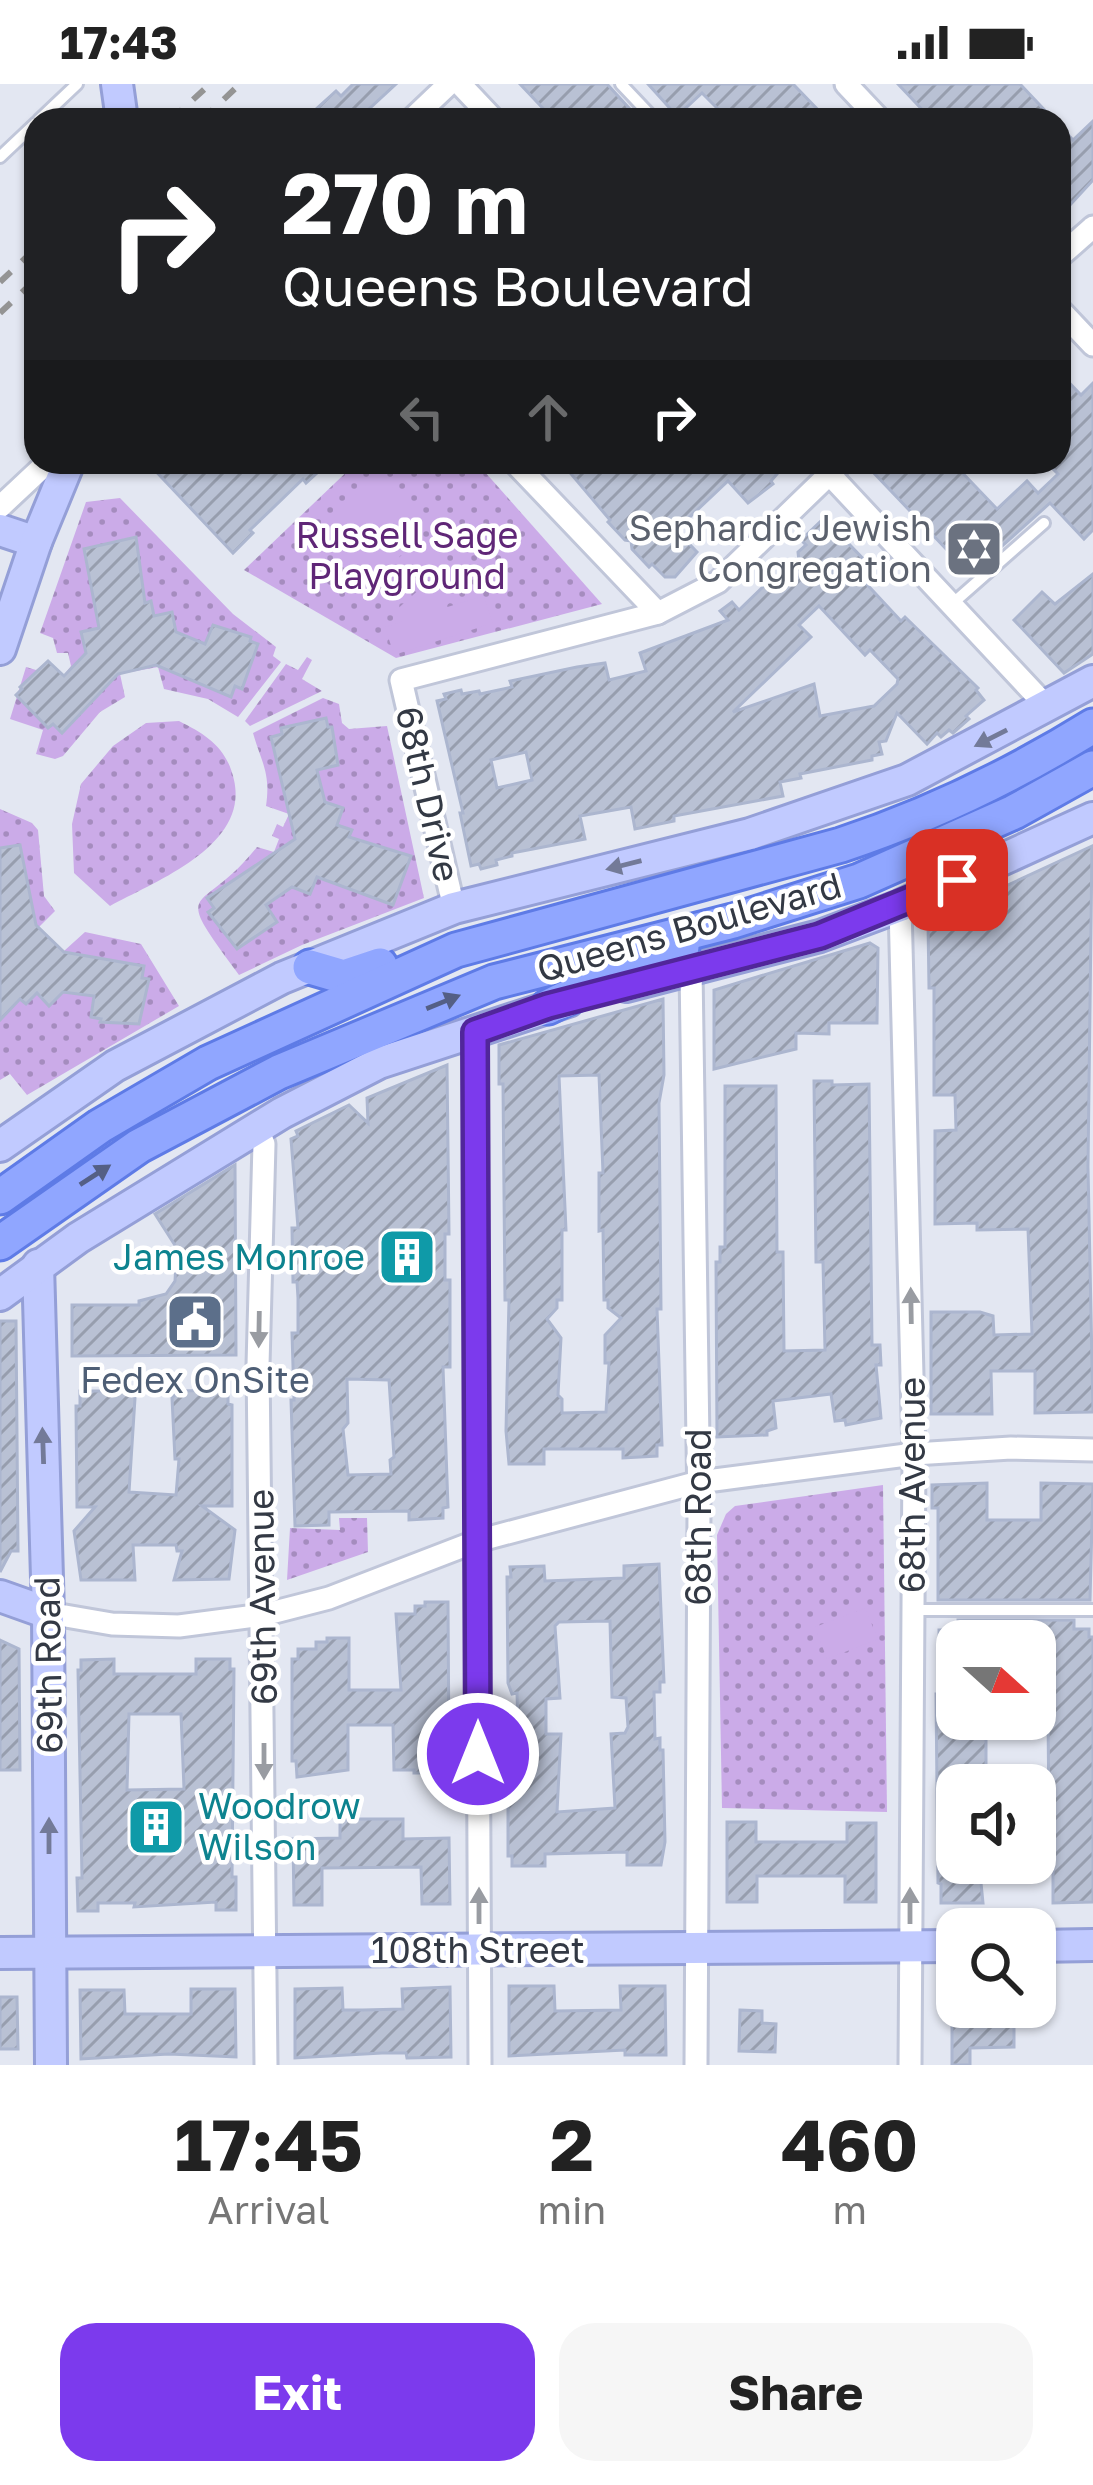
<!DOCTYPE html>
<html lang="en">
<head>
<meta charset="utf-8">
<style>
	body { margin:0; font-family:"Golos Text",sans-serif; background:#f6f6f6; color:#222; height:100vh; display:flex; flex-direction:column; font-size:45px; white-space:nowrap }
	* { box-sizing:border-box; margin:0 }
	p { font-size:39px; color:#767676 }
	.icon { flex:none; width:66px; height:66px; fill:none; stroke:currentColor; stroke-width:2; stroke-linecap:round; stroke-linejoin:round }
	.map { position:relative; height:1981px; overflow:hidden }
	.sheet { display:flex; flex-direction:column; background:#fff; flex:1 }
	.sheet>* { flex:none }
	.hud { position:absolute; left:24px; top:24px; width:1047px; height:366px; border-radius:36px; box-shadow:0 3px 9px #0004; background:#202124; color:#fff; overflow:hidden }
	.needle { width:78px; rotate:111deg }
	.tools { position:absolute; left:936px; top:1536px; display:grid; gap:24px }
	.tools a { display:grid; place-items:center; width:120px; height:120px; border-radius:24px; background:#fff; box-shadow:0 3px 9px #0004; font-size:60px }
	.pin { position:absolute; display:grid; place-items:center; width:102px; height:102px; color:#fff; margin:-51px; border-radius:24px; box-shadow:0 6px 18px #0006 }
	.me { position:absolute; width:132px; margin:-66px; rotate:0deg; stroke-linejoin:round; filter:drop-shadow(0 0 9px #0008) }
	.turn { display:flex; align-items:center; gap:42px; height:252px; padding:0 60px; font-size:54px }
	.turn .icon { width:156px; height:156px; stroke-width:2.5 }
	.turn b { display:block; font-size:84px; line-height:102px }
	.lanes { display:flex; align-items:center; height:114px; padding:0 60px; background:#0003; justify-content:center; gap:60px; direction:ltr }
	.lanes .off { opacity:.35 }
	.eta { display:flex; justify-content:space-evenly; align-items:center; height:204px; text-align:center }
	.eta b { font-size:72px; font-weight:700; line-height:84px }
	.action { display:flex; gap:24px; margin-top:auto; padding:24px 60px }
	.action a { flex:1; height:138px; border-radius:36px; background:#7c3aed; color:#fff; font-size:48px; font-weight:700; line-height:138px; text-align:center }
	.action a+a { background:#f6f6f6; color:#222 }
	.status { display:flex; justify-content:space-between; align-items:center; height:84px; padding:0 60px; background:#fff; direction:ltr }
	.status svg { height:33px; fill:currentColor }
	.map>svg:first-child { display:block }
</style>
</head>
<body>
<div class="status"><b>17:43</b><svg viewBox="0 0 49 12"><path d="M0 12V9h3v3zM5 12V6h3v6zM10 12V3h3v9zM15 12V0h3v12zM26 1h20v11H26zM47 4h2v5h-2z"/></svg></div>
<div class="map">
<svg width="1093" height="1981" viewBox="0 0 1093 1981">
	<defs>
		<pattern id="grass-dots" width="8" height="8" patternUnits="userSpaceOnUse" patternTransform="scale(3)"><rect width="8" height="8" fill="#cbabe8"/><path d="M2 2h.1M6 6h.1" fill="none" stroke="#a58cbe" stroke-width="1.8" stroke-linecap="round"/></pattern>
		<pattern id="building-hatch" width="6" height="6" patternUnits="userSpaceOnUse" patternTransform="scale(3)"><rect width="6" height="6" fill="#b9c1d4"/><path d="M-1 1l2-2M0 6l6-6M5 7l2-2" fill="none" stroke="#979eae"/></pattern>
	</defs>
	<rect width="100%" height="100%" fill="#e3e7f2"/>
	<g fill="url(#grass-dots)">
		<path d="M357,378H476L602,520L396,574L244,486Z"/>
		<path d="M120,414L233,530L276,563L273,572L281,578L238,633L208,615L164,605L158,583L120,590L125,613L100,628L63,672L55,675L36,670L43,646L10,635L26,583L36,586L48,577L64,591L71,582L68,569H57L53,554L40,549L86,418Z"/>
		<path d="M307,573L312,576L302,595L322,607L250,642L245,637L286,580L298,586Z"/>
		<path d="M323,614L339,620L342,639L349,645L387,642L424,814L302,861L239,891C168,795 200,835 257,763L274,768L279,755L272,752L277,740L283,743L289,730L266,722C271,689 261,677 253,649Z"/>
		<path d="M179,637C207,651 227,664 234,696C249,762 156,797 110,822L74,789L72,740L81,700L113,662L146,639Z"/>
		<path d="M0,725L32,739L38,746L44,812L55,827L39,843L64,867L85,848L141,860L179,922L27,1011L10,990L0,996Z"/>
		<path d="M883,1401L887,1728L722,1724L717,1451L726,1430L735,1422Z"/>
		<path d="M339,1434H367L368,1468L287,1496L290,1444L340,1446Z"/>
	</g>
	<g fill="#cbabe8">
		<path d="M376,378H383V393L412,425L398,438L410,452L362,495L342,473L367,449L362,444L336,467L317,445L375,393Z"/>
		<path d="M417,457L437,479L389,522L370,500Z"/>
		<path d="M442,485L461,507L444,524L484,512L493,539L394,571L385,543L402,538L394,528Z"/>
		<path d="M865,1524L878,1555L827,1575L815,1543Z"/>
	</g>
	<g fill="url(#building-hatch)" stroke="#acb6cf" stroke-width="3" fill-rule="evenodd">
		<path d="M353,0H396L357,36H304L336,7L341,12Z"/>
		<path d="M520,0H607L640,36H554Z"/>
		<path d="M648,0H793L820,28L811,36H729L702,9L677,32Z"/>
		<path d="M898,0H1020L1054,36H932Z"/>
		<path d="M1093,37V96L1059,133V41L1073,56Z"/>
		<path d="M1059,288L1081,311L1093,299V446L1084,455L1050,419L981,481L960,459L950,469L872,387L882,378H952L997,425L1027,397L1038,409L1058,390L1046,378H1059Z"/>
		<path d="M147,378H329L306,399L303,395L250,446L253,449L233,469Z"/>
		<path d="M561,378H766L777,390L771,397L773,400L748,419L728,397L676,446L697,468L675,493H665L652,480L649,483L632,465L631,457L625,456L608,438L610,436Z"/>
		<path d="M824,434L872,484L861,494L901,537L905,533L978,604L976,606L984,616L966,632L969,635L953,649L949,646L941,653L937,649L927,660L897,629L886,657L879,658L882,670L872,672V676L800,690L801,694L780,698L783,712L674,732V737L635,745L631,723L580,732L585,755L512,769V772L496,776L497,781L481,785L479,780L471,782L460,729H463L437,617L446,615L444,610L461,606L462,610L479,607L480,610L512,603L510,597L577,583L605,579L609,596L646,587L640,569L728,536L720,527L732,518L739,526L770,496L775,501L799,477L798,468L806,461L801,456ZM819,522L865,571L870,566L898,595L897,600L874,622L820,632L814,600L733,628L811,553L799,541ZM526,668L532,696L497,704L491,676Z"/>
		<path d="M136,453L145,519L151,517L154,532L172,528L176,548L205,560L213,541L251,553L250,557L258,560L242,605L235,602L231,613L156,581L118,590L62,649L53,640L48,644L16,611L22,605L20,603L48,577L64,592L86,569L81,548L99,544L84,465Z"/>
		<path d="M1093,490V570L1064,589L1014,536L1042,508L1055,520Z"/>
		<path d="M326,634L328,643H332L338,681L317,686L325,718L343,724L337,741L352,746L349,753L411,772L393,821L317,793L310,810L292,803L266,821L277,838L237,865L208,828L214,824L207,814L295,755L271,653L282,650L281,644Z"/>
		<path d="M20,761L36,841L64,868L144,882L142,894L149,895L139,940L100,938L101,935L91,933L94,912L63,908L49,922L37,909L26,920L20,915L0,936V764Z"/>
		<path d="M1092,762L1088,1083L1093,1328L1035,1329V1287H991L992,1330H931V1228H980L993,1232L994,1251L1032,1250L1028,1145L977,1146V1139L935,1140V1047L956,1046L955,1011H934V904H929L928,838Z"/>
		<path d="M870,859L878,864L877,939H829V950L796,949V965L714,985V906Z"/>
		<path d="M663,915L664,991L659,1019L661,1225H657L662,1361H657V1372L623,1374V1365H544V1380H509L506,1347L509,1216H505L503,1000H499V961ZM599,991L603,1089H599V1147L603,1146L604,1216H608V1224L621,1234L605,1251V1279H609L606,1328L562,1329V1315L558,1311L561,1254L547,1235L557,1224V1216H562V1146H566L559,992Z"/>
		<path d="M447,981L449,1150H445V1196H450V1283H443L448,1423L443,1424V1434L409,1436V1427L329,1428V1441L295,1442L291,1316H294L292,1249H298V1214L297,1198H293L292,1144H298L291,1055L298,1052L296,1047L349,1021L368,1039L367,1014ZM347,1295L389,1296L394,1373L390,1376L391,1390L348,1391L343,1345L348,1339Z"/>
		<path d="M814,997H832V1001L869,1000L872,1261H880L881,1281H876L881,1334L846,1341L845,1336L835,1337L831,1310L773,1317L776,1344L767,1347V1351L717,1353L716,1178H720V1163H725V1002H776L777,1168H783L784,1267L825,1266L823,1178H816Z"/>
		<path d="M235,1081L236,1271L72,1272V1221H139V1217L166,1210L175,1197L176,1178L185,1177L155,1130Z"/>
		<path d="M0,1237H16L18,1467H11L0,1488Z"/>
		<path d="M228,1306V1320L232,1321V1422H202L235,1446L229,1495L174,1496L182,1467H177L176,1461H133L135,1496H81L74,1447L95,1423H77L76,1322H80V1307H128L135,1314L129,1408L176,1411L179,1375H175L172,1314L179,1307Z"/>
		<path d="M987,1399V1436H1041V1399L1093,1400L1090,1516H938V1424H932V1401Z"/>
		<path d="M659,1480L664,1598H660V1608H654L655,1655L660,1654V1666H663L665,1758L661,1781H627V1768L545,1770V1782H512V1772H508V1666H511V1656H516L518,1644L517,1609L512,1610L508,1599L507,1493H511L510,1483L544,1482L545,1497L624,1494V1482ZM610,1537L612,1613L626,1614L628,1643L625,1649L611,1650L615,1724L557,1728L561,1650H546V1615L560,1614L555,1542L559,1538Z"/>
		<path d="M425,1518H448L449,1676H446V1693H424V1689H414V1686H394L393,1641H348V1686L297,1693L296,1677H292V1575H298V1565H316V1558H327V1554H349V1606H401L396,1530H415V1522H425Z"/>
		<path d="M958,1536H1074V1545H1089V1553H1093V1818L1053,1819V1769H1035V1734L1049,1730L1048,1635H1044L1043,1612L1035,1609V1557H958Z"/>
		<path d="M939,1546H957V1635H986V1694H982V1701H957V1779H979L983,1819H941V1800L938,1799L936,1610H940Z"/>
		<path d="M0,1556L19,1565L20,1686H0Z"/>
		<path d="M114,1575V1590H196V1575H230V1585H234L232,1793H236V1826H216V1818L134,1823L135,1819H98V1827H78L77,1794H82L78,1586H81V1576ZM129,1630H181L184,1705L127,1706Z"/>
		<path d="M340,1735H403V1755L449,1754L450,1820H422L421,1783L322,1784V1821H294L293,1755L340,1754Z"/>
		<path d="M727,1738H756V1758H847V1739H876V1818H845V1792H757V1818H727Z"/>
		<path d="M509,1902H554L555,1927L621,1926L620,1902H665L666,1971H625V1966L509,1972Z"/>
		<path d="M450,1903L451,1973L407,1974L406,1969H382L295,1974V1905L342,1904L343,1926H363L403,1925L402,1905Z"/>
		<path d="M191,1905H235L236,1973L169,1970L81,1975L80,1906H124L125,1930H191Z"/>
		<path d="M0,1913H17L18,1965H0Z"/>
		<path d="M952,1923H1014V1963L970,1964V1981H952Z"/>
		<path d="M740,1926L762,1927V1939L776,1940L775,1968L739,1967Z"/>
	</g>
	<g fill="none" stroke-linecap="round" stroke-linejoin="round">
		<defs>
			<g id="lane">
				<path d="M621,0L655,36"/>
				<path d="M39,36L77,0"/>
				<path d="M0,73L36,39"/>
				<path d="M952,520L1044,439"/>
				<path d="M912,1526H1093"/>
			</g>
			<g id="street">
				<path d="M460,0L494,36"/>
				<path d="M846,0L880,36"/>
				<path d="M411,36L449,0"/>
				<path d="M1059,173L1093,143"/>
				<path d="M1059,225L1093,261"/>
				<path d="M514,378L658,529"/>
				<path d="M818,378L1048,624"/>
				<path d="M0,423L48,378"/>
				<path d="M900,822L914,1370L910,1981"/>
				<path d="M454,824L401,596L658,529L718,498L842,378"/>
				<path d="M691,885L699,1426L696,1981"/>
				<path d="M475,948L480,1981"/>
				<path d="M258,1045L264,1060L258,1281L266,1981"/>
				<path d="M48,1529L112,1540L179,1542L263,1531L329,1514L477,1457L699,1398L914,1370L1011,1364L1093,1366"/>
			</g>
			<g id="secondary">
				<path d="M117,0L122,36"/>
				<path d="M0,446L36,458"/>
				<path d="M0,565L36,458L69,378"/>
				<path d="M626,902L820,852L900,822L1093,734"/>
				<path d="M0,1062L115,982L282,894L454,824L750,750L907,696L1093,597"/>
				<path d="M38,1181L48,1529L51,1981"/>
				<path d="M0,1211L78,1154L282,1029L379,979L568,917"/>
				<path d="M0,1512L48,1529"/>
				<path d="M1035,1862L1093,1861"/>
				<path d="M0,1869L957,1862"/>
			</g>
			<g id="primary">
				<path d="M310,883L344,893L380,881"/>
				<path d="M548,923C575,909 601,900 630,890C648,884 664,871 682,863"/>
				<path d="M0,1113L100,1042L208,979L456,866L841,761C929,732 1014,691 1093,642"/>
				<path d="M0,1159L139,1062L279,988L494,898L733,837L859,797L1014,728L1093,684"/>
			</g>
		</defs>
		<use href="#lane" stroke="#c0c6d9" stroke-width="16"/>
		<use href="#street" stroke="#c0c6d9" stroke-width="27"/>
		<use href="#secondary" stroke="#949fd7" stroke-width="36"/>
		<use href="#primary" stroke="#5e7be6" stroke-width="39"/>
		<use href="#lane" stroke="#fff" stroke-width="10"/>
		<use href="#street" stroke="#fff" stroke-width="21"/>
		<use href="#secondary" stroke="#c1caff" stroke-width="30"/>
		<use href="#primary" stroke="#90a6ff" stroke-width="33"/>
		<g stroke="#949494" stroke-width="6" stroke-dasharray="15 15" stroke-linecap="butt">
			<path d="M171,36L210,0"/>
			<path d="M202,36L240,0"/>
			<path d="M0,198L36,164"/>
			<path d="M0,229L36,195"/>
		</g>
	</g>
	<defs><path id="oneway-solid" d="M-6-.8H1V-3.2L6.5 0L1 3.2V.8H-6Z" transform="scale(3)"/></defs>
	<g fill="#737a98">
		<use href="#oneway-solid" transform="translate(991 654) rotate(153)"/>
		<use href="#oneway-solid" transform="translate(624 781) rotate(166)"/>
		<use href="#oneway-solid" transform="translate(43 1362) rotate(-92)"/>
		<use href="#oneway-solid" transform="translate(49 1752) rotate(-90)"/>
	</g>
	<g fill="#545f85">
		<use href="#oneway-solid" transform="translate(443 918) rotate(-22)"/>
		<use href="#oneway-solid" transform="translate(95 1091) rotate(-33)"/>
	</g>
	<g fill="#999ca2">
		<use href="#oneway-solid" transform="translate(911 1222) rotate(-91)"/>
		<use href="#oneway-solid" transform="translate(259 1245) rotate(91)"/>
		<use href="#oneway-solid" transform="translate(264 1677) rotate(90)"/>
		<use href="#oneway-solid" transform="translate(479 1822) rotate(-90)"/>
		<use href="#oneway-solid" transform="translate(910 1822) rotate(-90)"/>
	</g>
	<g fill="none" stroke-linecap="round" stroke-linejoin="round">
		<defs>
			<path id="route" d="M478,1670L475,948L548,922L820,852L957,796"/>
		</defs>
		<use href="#route" stroke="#51269a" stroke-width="30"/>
		<use href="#route" stroke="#7c3aed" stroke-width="21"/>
	</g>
	<defs>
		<symbol id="synagogue-square" viewBox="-11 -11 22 22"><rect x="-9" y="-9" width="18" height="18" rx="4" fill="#6b7280" stroke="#fff"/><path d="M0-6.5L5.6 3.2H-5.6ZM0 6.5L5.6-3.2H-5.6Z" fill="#fff"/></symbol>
		<symbol id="building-square" viewBox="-11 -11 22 22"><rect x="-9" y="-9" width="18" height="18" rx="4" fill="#0f9aa8" stroke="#fff"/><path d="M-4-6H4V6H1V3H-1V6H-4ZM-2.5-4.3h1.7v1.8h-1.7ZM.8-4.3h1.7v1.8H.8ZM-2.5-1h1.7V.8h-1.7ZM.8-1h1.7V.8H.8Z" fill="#fff"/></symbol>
		<symbol id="civic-square" viewBox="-11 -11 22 22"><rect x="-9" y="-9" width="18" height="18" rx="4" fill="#5c6f8a" stroke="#fff"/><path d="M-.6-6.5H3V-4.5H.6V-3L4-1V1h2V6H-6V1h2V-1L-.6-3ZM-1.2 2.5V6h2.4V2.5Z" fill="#fff"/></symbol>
	</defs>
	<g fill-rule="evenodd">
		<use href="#synagogue-square" x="941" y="432" width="66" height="66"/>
		<use href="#building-square" x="374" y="1140" width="66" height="66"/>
		<use href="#civic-square" x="162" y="1205" width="66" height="66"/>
		<use href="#building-square" x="123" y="1710" width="66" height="66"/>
	</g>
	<g text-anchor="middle" stroke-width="9" stroke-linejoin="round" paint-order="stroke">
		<g font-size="36" fill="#5b616d" stroke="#fff" text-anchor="end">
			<text x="932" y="457">Sephardic Jewish<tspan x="932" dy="41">Congregation</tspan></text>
		</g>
		<g font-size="36" fill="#5f2677" stroke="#fff">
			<text x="407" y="464">Russell Sage<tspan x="407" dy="41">Playground</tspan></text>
		</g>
		<g font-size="36" fill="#333944" stroke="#fff">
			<text transform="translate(428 710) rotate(77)" y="13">68th Drive</text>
			<text transform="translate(689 843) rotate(-16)" y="13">Queens Boulevard</text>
			<text transform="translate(912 1401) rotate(-90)" y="13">68th Avenue</text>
			<text transform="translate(698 1433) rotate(-90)" y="13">68th Road</text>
			<text transform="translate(262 1513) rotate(-91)" y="13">69th Avenue</text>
			<text transform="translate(48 1581) rotate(-91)" y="13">69th Road</text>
			<text x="478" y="1879">108th Street</text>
		</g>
		<g font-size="36" fill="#0d838f" stroke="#fff" text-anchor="end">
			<text x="365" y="1186">James Monroe</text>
			<text x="198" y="1735" text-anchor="start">Woodrow<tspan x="198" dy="41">Wilson</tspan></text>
		</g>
		<g font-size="36" fill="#4e5e75" stroke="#fff">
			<text x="195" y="1309">Fedex OnSite</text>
		</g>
	</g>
</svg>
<div class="tools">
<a><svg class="needle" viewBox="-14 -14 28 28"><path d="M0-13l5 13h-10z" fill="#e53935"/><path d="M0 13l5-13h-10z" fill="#767676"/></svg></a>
<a><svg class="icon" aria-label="sound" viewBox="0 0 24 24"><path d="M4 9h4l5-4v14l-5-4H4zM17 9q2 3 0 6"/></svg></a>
<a><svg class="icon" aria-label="search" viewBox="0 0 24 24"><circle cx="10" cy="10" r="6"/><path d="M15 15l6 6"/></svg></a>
</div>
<div class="pin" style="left:957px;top:796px;background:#d93025"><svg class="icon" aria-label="arrive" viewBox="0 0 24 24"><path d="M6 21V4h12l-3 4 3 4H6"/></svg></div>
<svg class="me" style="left:478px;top:1670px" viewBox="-20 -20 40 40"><circle r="17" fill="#7c3aed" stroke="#fff" stroke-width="3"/><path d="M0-11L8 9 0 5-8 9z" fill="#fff"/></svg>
<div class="hud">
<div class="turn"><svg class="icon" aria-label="right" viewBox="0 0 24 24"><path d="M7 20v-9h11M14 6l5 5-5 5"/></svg><div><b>270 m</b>Queens Boulevard</div></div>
<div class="lanes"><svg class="icon off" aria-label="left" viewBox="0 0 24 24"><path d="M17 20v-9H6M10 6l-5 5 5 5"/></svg><svg class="icon off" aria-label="ahead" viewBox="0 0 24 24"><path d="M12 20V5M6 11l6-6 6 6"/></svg><svg class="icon" aria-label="right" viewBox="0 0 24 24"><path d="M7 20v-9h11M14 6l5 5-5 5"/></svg></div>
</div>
</div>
<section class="sheet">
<div class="eta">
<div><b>17:45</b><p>Arrival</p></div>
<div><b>2</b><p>min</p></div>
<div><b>460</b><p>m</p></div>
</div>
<div class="action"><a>Exit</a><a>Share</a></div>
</section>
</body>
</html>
